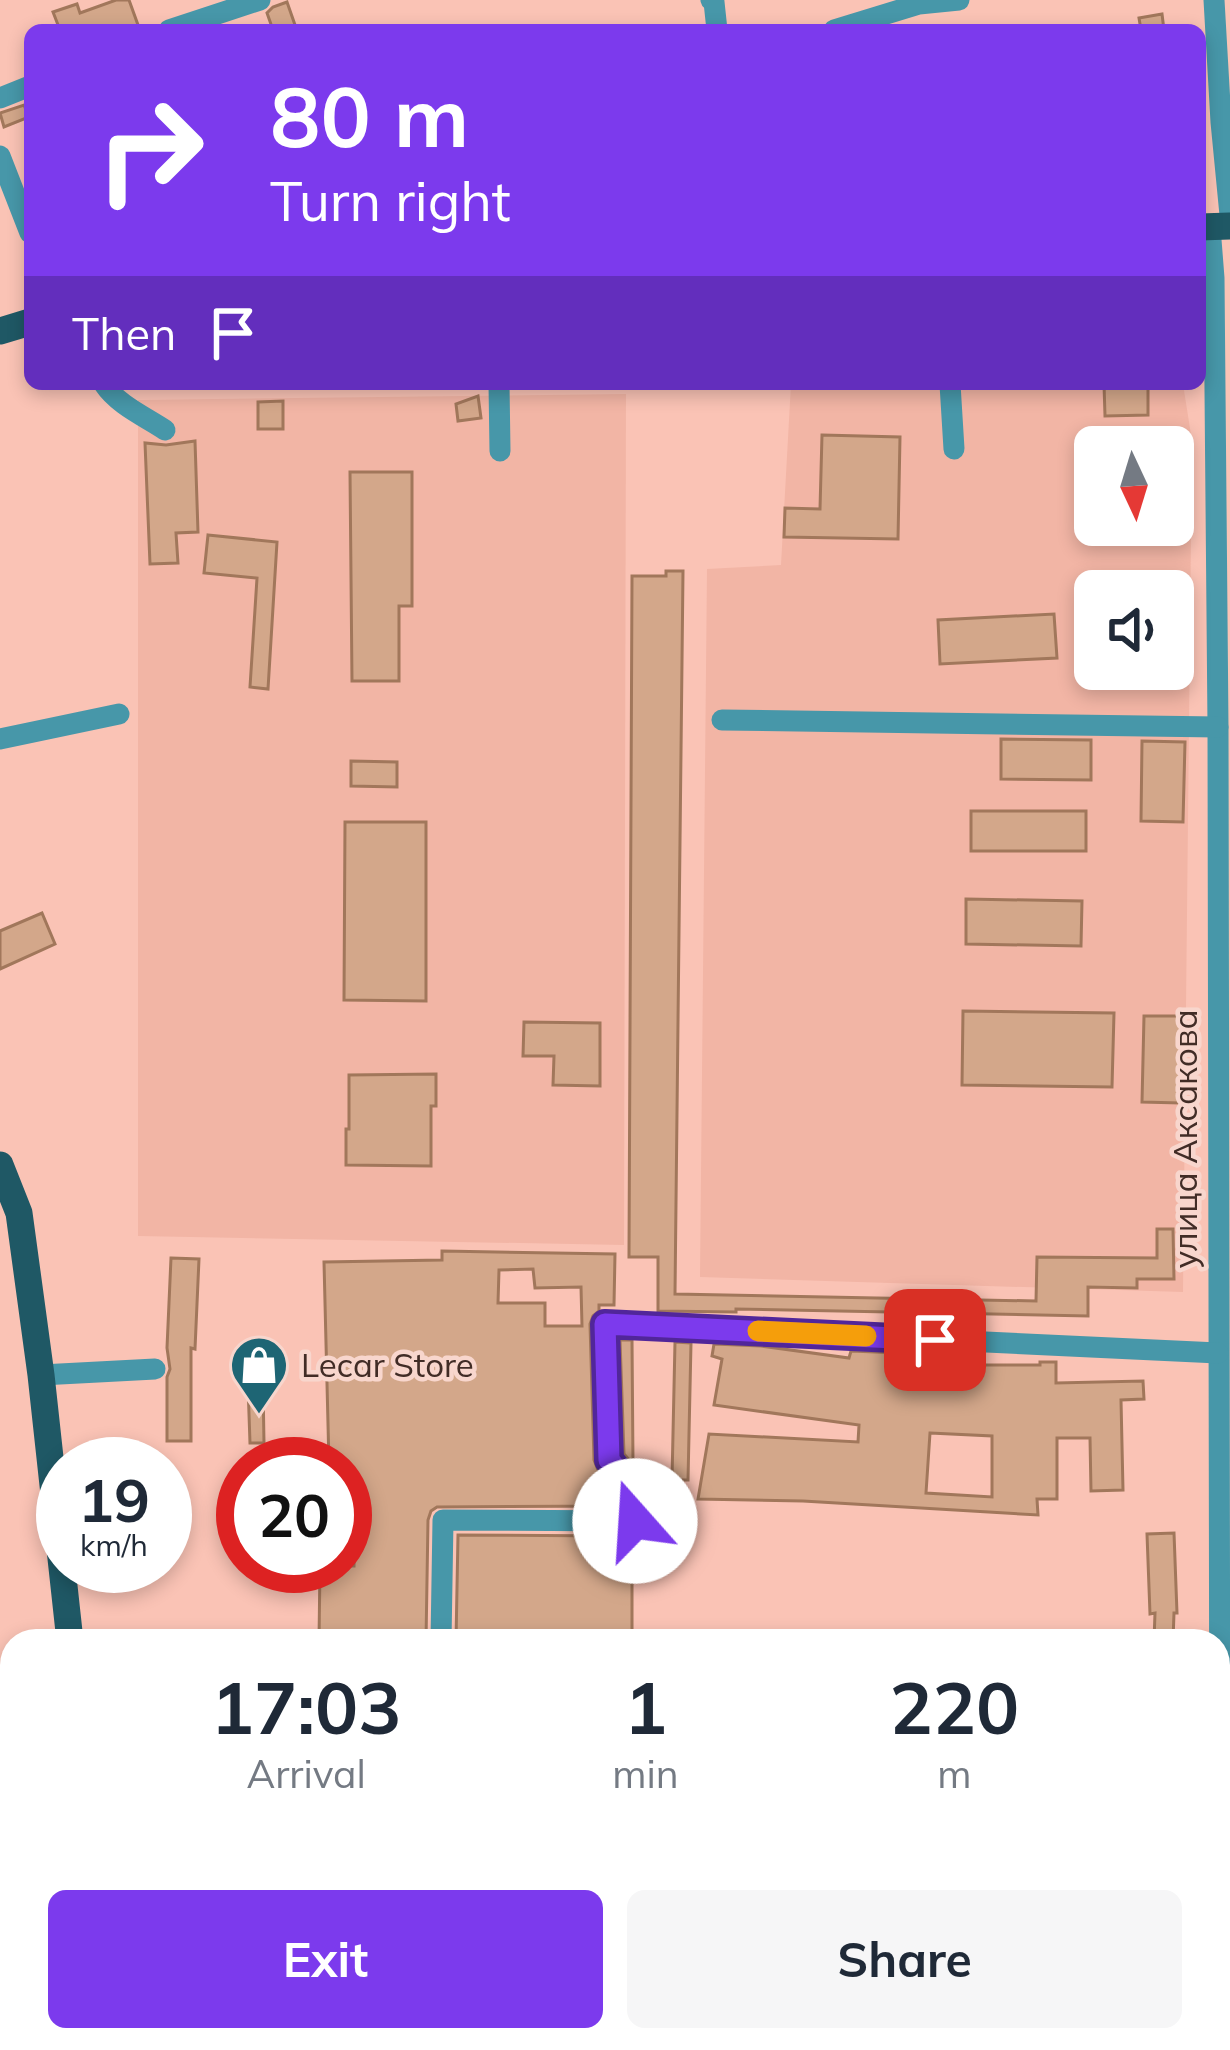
<!DOCTYPE html>
<html lang="en">
<head>
<meta charset="utf-8">
<style>
	body { margin:0; font-family:Mulish,sans-serif; background:#f6f6f7; color:#1f2937; height:100vh; display:flex; flex-direction:column; font-size:45px; white-space:nowrap }
	* { box-sizing:border-box; margin:0 }
	p { font-size:39px; color:#747a83 }
	.icon { flex:none; width:66px; height:66px; fill:none; stroke:currentColor; stroke-width:2; stroke-linecap:round; stroke-linejoin:round }
	.map { position:relative; flex:1; overflow:hidden }
	.drawer { position:absolute; left:0px; top:1629px; width:1230px; height:423px; display:flex; flex-direction:column; background:#fff; border-radius:36px 36px 0 0; box-shadow:0 6px 18px #0003 }
	.drawer>* { flex:none }
	.guide { position:absolute; left:24px; top:24px; width:1182px; height:366px; border-radius:18px; box-shadow:0 6px 18px #0003; background:#7c3aed; color:#fff; overflow:hidden }
	.needle { width:78px; rotate:176deg }
	.buttons { position:absolute; left:1074px; top:426px; display:grid; gap:24px }
	.buttons a { display:grid; place-items:center; width:120px; height:120px; border-radius:18px; background:#fff; box-shadow:0 6px 18px #0003; font-size:60px }
	.speed { position:absolute; left:36px; top:1437px; display:flex; gap:24px; font-size:60px; font-weight:700; text-align:center }
	.speed>* { display:grid; place-content:center; width:156px; height:156px; border-radius:50%; background:#fff; box-shadow:0 6px 18px #0003; line-height:1 }
	.speed small { font-size:30px; font-weight:400 }
	.speed .limit { border:18px solid #d22; background:#fff; color:#111 }
	.pin { position:absolute; display:grid; place-items:center; width:102px; height:102px; color:#fff; margin:-51px; border-radius:24px; box-shadow:0 6px 18px #0006 }
	.me { position:absolute; width:132px; margin:-66px; rotate:341deg; stroke-linejoin:round; filter:drop-shadow(0 0 9px #0008) }
	.turn { display:flex; align-items:center; gap:42px; height:252px; padding:0 48px; font-size:54px }
	.turn .icon { width:156px; height:156px; stroke-width:2.5 }
	.turn b { display:block; font-size:84px; line-height:102px }
	.then { display:flex; align-items:center; height:114px; padding:0 48px; background:#0003; gap:24px; font-size:45px }
	.eta { display:flex; justify-content:space-evenly; align-items:center; height:204px; text-align:center }
	.eta b { font-size:72px; font-weight:700; line-height:84px }
	.button { display:flex; gap:24px; margin-top:auto; padding:24px 48px }
	.button a { flex:1; height:138px; border-radius:18px; background:#7c3aed; color:#fff; font-size:48px; font-weight:700; line-height:138px; text-align:center }
	.button a+a { background:#f6f6f7; color:#1f2937 }
	.map>svg:first-child { display:block }
</style>
</head>
<body>
<div class="map">
<svg width="1230" height="2050" viewBox="0 0 1230 2050">
	<rect width="100%" height="100%" fill="#fac3b5"/>
	<g fill="#f2b5a5" fill-rule="evenodd">
		<path d="M791,384H1183L1192,441L1183,1292L700,1277L707,569L781,565ZM1095,447H1173V525H1095ZM1095,591H1173V669H1095Z"/>
		<path d="M626,394L624,1245L138,1236V400Z"/>
	</g>
	<g fill="#d3a78a" stroke="#a1775b" stroke-width="3" fill-rule="evenodd">
		<path d="M116,0H129L138,25L125,30H60L53,12L77,4L80,13Z"/>
		<path d="M287,2L295,25L273,30L267,13L273,7Z"/>
		<path d="M1162,14L1164,30H1141L1139,18Z"/>
		<path d="M24,105L29,117L4,127L0,113Z"/>
		<path d="M1104,384H1148V415L1105,416Z"/>
		<path d="M478,396L481,418L458,421L456,404Z"/>
		<path d="M283,401V429H258V402Z"/>
		<path d="M822,435L900,437L898,539L784,537L785,508L820,509Z"/>
		<path d="M195,441L198,532L176,533L178,563L150,564L145,443L166,445Z"/>
		<path d="M350,472H412V606H399V681H352Z"/>
		<path d="M1117,525H1167V541L1118,544Z"/>
		<path d="M208,535L277,542L268,689L250,687L257,578L204,573Z"/>
		<path d="M666,571H683L675,1294L1036,1301L1037,1257L1157,1258V1229H1173L1174,1279H1137V1288L1088,1287V1316L736,1309V1312L658,1311V1257H629L632,576H666Z"/>
		<path d="M1054,614L1057,658L940,664L938,620Z"/>
		<path d="M1001,739L1091,740V780L1001,779Z"/>
		<path d="M1142,741L1185,742L1183,822L1141,821Z"/>
		<path d="M351,761L397,762V787L351,786Z"/>
		<rect x="971" y="811" width="115" height="40"/>
		<path d="M345,822H426V1001L344,1000Z"/>
		<path d="M966,899L1082,901L1081,946L966,944Z"/>
		<path d="M42,913L55,944L0,969V931Z"/>
		<path d="M963,1011L1114,1013L1112,1087L962,1085Z"/>
		<path d="M1144,1016H1183L1180,1103L1142,1102Z"/>
		<path d="M524,1022L600,1023V1086L553,1085L554,1056H523Z"/>
		<path d="M436,1074V1106H431V1166L346,1165V1129H349V1075Z"/>
		<path d="M442,1251L615,1254L614,1305H599V1311L593,1316L590,1324L594,1460L598,1470L620,1496V1506L437,1507L431,1511L428,1520L426,1641H319L320,1566H354L355,1519H345V1464H329L324,1262L442,1260ZM533,1269L535,1288L581,1287L582,1326H545V1303H498L499,1270Z"/>
		<path d="M171,1258L199,1259L195,1349L191,1348V1441H167V1377L170,1369L167,1348Z"/>
		<path d="M620,1340H632L633,1464L624,1454Z"/>
		<path d="M675,1342L691,1343L688,1480H672Z"/>
		<path d="M714,1344L761,1346L849,1358L851,1351L974,1356L972,1365H1040V1362H1056V1383L1143,1381L1144,1399L1121,1400L1123,1490L1091,1491L1090,1438H1057V1499H1037L1038,1515L803,1501L698,1499L709,1434L858,1442L859,1425L714,1405L722,1359L712,1356ZM930,1433L992,1436V1497L926,1493Z"/>
		<path d="M263,1384L264,1443H250L248,1385Z"/>
		<path d="M655,1505H669L668,1536L654,1535Z"/>
		<path d="M1174,1533L1177,1613H1174L1173,1641H1154L1155,1613L1150,1614L1147,1534Z"/>
		<path d="M458,1535L615,1536L617,1578L632,1580V1641H456Z"/>
	</g>
	<g fill="none" stroke-linecap="round" stroke-linejoin="round">
		<g stroke="#4797a9" stroke-width="21">
			<path d="M711,0L714,2L717,30"/>
			<path d="M1214,0L1221,122L1230,215"/>
			<path d="M169,30L260,0"/>
			<path d="M834,30L919,4L959,0"/>
			<path d="M0,98L30,86"/>
			<path d="M0,156L30,233"/>
			<path d="M1210,227L1214,278L1218,727L1220,1871L1222,2027L1229,2042V2050"/>
			<path d="M104,384C118,405 144,416 165,430"/>
			<path d="M499,384L500,451"/>
			<path d="M950,384L954,449"/>
			<path d="M722,720L1218,727"/>
			<path d="M0,739L119,714"/>
			<path d="M41,1375L155,1369"/>
			<path d="M441,1641L443,1520L635,1521V1490L609,1460L605,1324L1218,1353"/>
			<path d="M562,2040V2050"/>
			<path d="M673,2040L674,2050"/>
			<path d="M1085,2050L1111,2040"/>
		</g>
		<g stroke="#1f5865" stroke-width="27">
			<path d="M1200,227L1230,226"/>
			<path d="M0,331L30,322"/>
			<path d="M0,1165L19,1213L41,1375L70,1641"/>
			<path d="M107,2040L108,2050"/>
		</g>
	</g>
	<g fill="none" stroke-linecap="round" stroke-linejoin="round">
		<defs>
			<path id="route" d="M635,1521L634,1490L609,1460L605,1324L935,1340"/>
		</defs>
		<use href="#route" stroke="#51269a" stroke-width="30"/>
		<use href="#route" stroke="#7c3aed" stroke-width="21"/>
		<path stroke="#f59e0b" stroke-width="21" d="M758,1331L866,1336"/>
	</g>
	<defs>
		<symbol id="shop-pin" viewBox="-11 -11 22 30"><path d="M0 17L-7.5 6A9.5 9.5 0 1 1 7.5 6Z" fill="#1e6574" stroke="#f8d6cd"/><path d="M-5-2.5h2.3a2.7 3.5 0 0 1 5.4 0H5L5.5 6h-11ZM-1.5-2.5h3a1.5 2.3 0 0 0-3 0Z" fill="#fff"/></symbol>
	</defs>
	<g fill-rule="evenodd">
		<use href="#shop-pin" x="226" y="1332" width="66" height="90"/>
	</g>
	<g text-anchor="middle" stroke-width="9" stroke-linejoin="round" paint-order="stroke">
		<g font-size="33" fill="#412c26" stroke="#f8d6cd">
			<text transform="translate(1185 1139) rotate(-90)" y="12">улица Аксакова</text>
		</g>
		<g font-size="33" fill="#412c26" stroke="#f8d6cd" text-anchor="start">
			<text x="301" y="1377">Lecar Store</text>
		</g>
	</g>
</svg>
<div class="buttons">
<a><svg class="needle" viewBox="-14 -14 28 28"><path d="M0-13l5 13h-10z" fill="#e53935"/><path d="M0 13l5-13h-10z" fill="#747a83"/></svg></a>
<a><svg class="icon" aria-label="sound" viewBox="0 0 24 24"><path d="M4 9h4l5-4v14l-5-4H4zM17 9q2 3 0 6"/></svg></a>
</div>
<div class="speed"><div>19<small>km/h</small></div><div class="limit">20</div></div>
<div class="pin" style="left:935px;top:1340px;background:#d93025"><svg class="icon" aria-label="arrive" viewBox="0 0 24 24"><path d="M6 21V4h12l-3 4 3 4H6"/></svg></div>
<svg class="me" style="left:635px;top:1521px" viewBox="-20 -20 40 40"><circle r="19" fill="#fff"/><path d="M0-13L10 11 0 6-10 11z" fill="#7c3aed"/></svg>
<div class="guide">
<div class="turn"><svg class="icon" aria-label="right" viewBox="0 0 24 24"><path d="M7 20v-9h11M14 6l5 5-5 5"/></svg><div><b>80 m</b>Turn right</div></div>
<div class="then">Then<svg class="icon" aria-label="arrive" viewBox="0 0 24 24"><path d="M6 21V4h12l-3 4 3 4H6"/></svg></div>
</div>
<section class="drawer">
<div class="eta">
<div><b>17:03</b><p>Arrival</p></div>
<div><b>1</b><p>min</p></div>
<div><b>220</b><p>m</p></div>
</div>
<div class="button"><a>Exit</a><a>Share</a></div>
</section>
</div>
</body>
</html>
